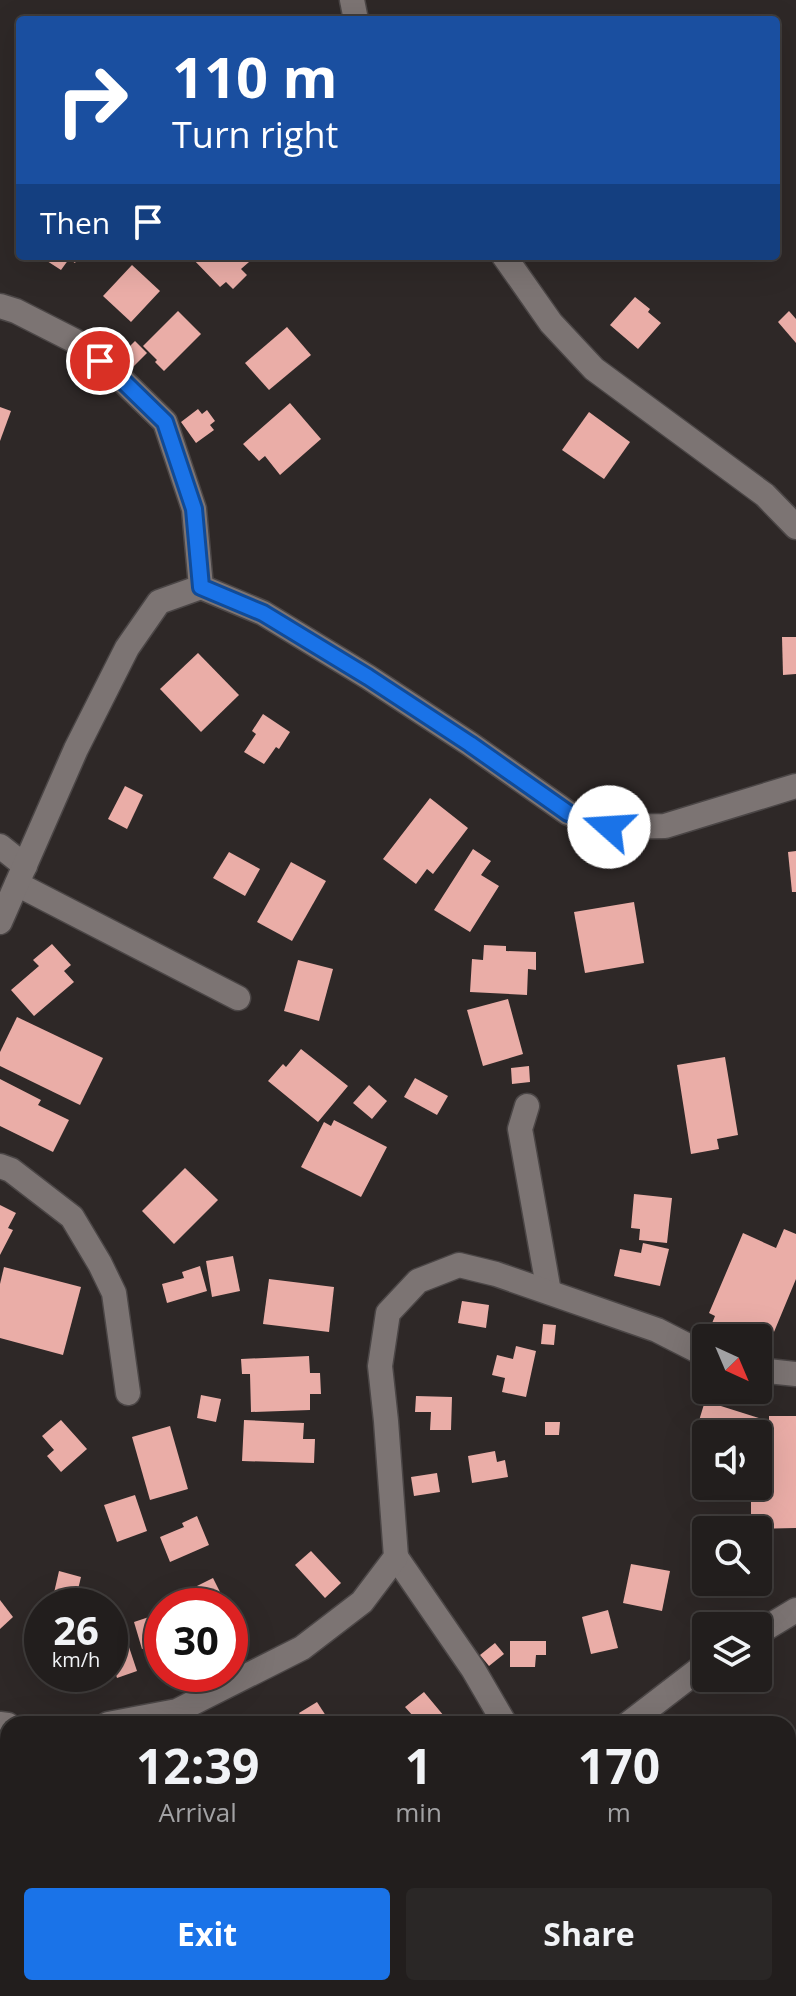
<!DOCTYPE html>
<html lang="en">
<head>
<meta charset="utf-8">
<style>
	body { margin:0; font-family:"Open Sans",sans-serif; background:#2a2726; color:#f1f3f6; height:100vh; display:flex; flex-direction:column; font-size:30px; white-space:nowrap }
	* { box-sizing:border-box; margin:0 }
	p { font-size:26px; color:#a2a2a4 }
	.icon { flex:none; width:44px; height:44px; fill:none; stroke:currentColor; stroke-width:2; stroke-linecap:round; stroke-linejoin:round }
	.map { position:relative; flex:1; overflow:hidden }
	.side { position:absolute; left:0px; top:1716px; width:796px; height:280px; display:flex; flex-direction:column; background:#221e1d; border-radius:24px 24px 0 0; box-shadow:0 8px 32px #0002,0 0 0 2px #3f3c3b }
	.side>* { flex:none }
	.banner { position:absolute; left:16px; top:16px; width:764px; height:244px; border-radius:8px; box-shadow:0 8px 32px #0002,0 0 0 2px #3f3c3b; background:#1a4fa0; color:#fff; overflow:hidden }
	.needle { width:52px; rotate:136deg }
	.fabs { position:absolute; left:692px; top:1324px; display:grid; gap:16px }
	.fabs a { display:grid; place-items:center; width:80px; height:80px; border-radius:8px; background:#221e1d; box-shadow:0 8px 32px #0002,0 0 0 2px #3f3c3b; font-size:40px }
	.speed { position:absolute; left:24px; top:1588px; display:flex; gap:16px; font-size:40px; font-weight:700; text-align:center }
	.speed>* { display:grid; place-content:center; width:104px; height:104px; border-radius:50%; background:#221e1d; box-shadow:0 8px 32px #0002,0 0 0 2px #3f3c3b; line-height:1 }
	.speed small { font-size:20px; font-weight:400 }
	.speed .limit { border:12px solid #d22; background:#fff; color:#111 }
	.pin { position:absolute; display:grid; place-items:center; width:68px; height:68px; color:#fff; margin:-34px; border:4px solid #fff; border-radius:50%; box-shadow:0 2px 8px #0007 }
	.me { position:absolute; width:88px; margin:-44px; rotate:289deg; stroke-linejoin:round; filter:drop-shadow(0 0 6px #0008) }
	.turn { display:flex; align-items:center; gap:28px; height:168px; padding:0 24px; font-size:36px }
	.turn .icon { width:104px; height:104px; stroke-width:2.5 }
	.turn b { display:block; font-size:56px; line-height:68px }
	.then { display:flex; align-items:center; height:76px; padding:0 24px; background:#0003; gap:16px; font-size:30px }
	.eta { display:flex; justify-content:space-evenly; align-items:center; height:136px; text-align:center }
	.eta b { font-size:48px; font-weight:700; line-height:56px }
	.cta { display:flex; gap:16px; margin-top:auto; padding:16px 24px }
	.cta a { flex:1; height:92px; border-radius:8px; background:#1a73e8; color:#fff; font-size:32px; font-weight:700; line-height:92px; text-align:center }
	.cta a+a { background:#2a2726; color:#f1f3f6 }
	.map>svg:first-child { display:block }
</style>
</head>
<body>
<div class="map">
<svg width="796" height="1996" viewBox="0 0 796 1996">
	<rect width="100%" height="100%" fill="#2e2827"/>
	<g fill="#eaada7">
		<path d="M50,256H79L75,263L69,259L61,270L47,261Z"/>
		<path d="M192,256H243L249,262L241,269L247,275L233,289L226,282L220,287L191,257Z"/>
		<path d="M132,265L160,291L131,322L103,296Z"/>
		<path d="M635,297L650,309L648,312L661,323L638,349L610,325Z"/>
		<path d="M178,311L201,334L164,371L155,362L157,360L143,346Z"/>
		<path d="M789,311L796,319V343L778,322Z"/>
		<path d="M287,327L311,355L269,390L245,363Z"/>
		<path d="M135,341L147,353L127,373L115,361Z"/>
		<path d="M290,403L321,439L280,475L265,456L259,461L243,444Z"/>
		<path d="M0,407L11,411L0,441Z"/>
		<path d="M198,409L202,414L207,410L215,421L210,425L214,430L196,443L181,422Z"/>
		<path d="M589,412L630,442L604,479L562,450Z"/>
		<path d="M782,637H796V674L783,675Z"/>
		<path d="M198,653L239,695L201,732L160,689Z"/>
		<path d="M263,714L290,732L279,749L276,747L264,764L244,752L256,734L252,731Z"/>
		<path d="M125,786L143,795L127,829L108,819Z"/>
		<path d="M430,798L468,828L433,874L427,869L416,884L383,859Z"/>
		<path d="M473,849L491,861L481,875L499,886L470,932L434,910Z"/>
		<path d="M796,851V892H792L788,852Z"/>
		<path d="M229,852L260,869L245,896L213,878Z"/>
		<path d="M291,862L326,881L292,941L257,922Z"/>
		<path d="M634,902L644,963L585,973L574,912Z"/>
		<path d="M52,944L71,965L64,971L74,982L34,1016L11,990L39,966L33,960Z"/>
		<path d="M484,945L506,946V951L536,952V970L528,969L527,995L470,992L472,959L483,960Z"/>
		<path d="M298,960L333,969L319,1021L284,1011Z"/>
		<path d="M508,999L523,1054L483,1066L467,1010Z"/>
		<path d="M17,1017L103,1058L80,1105L0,1066V1052Z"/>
		<path d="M301,1049L348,1086L318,1122L268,1081L283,1064L286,1067Z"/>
		<path d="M725,1057L738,1135L717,1139L719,1149L691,1154L677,1065Z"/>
		<path d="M529,1066L530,1082L512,1084L511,1068Z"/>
		<path d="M415,1078L448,1096L437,1115L404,1097Z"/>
		<path d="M0,1079L41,1100L38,1105L69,1120L53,1152L0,1126Z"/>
		<path d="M369,1085L387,1101L372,1119L353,1103Z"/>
		<path d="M334,1120L387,1147L361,1197L301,1167L324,1122L331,1126Z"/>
		<path d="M185,1168L218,1200L174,1244L142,1211Z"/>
		<path d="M634,1194L672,1198L667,1243L639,1240L640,1229L631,1228Z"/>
		<path d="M0,1205L16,1213L8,1228L13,1230L0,1255Z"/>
		<path d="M784,1229L796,1234V1279L769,1344L745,1334L743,1338H706L715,1316L709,1313L743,1233L776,1248Z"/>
		<path d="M643,1243L669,1249L660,1286L614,1276L620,1249L641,1253Z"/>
		<path d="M233,1256L240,1291L212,1297L206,1261Z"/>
		<path d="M200,1266L207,1291L167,1303L162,1284L184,1278L182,1272Z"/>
		<path d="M4,1267L81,1287L63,1355L0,1338V1284Z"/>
		<path d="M269,1279L334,1287L329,1332L263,1324Z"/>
		<path d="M462,1301L489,1305L486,1328L458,1323Z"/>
		<path d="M543,1324L556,1325L554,1345L541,1344Z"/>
		<path d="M516,1346L536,1351L526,1397L502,1392L505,1378L492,1375L497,1355L513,1359Z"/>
		<path d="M309,1356L310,1373H320L321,1394H310V1410L251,1412L250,1374H242L241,1359Z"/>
		<path d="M201,1395L221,1399L216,1422L197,1418Z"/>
		<path d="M416,1396L452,1397L451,1430H430L431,1412H415Z"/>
		<path d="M705,1401L762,1419L757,1434H706V1455L690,1450Z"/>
		<path d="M769,1416H796V1528L751,1529V1486H758V1465H769Z"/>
		<path d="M61,1420L87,1449L61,1472L47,1456L54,1450L42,1436Z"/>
		<path d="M244,1420L304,1423L303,1439H315L314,1463L242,1461Z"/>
		<path d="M545,1422H560L559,1435H545Z"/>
		<path d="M170,1426L188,1489L150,1500L132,1437Z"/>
		<path d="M495,1451L497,1462L505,1460L508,1477L472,1483L468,1456Z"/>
		<path d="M437,1473L440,1492L414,1496L411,1477Z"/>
		<path d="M135,1495L147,1531L117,1542L104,1505Z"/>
		<path d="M197,1516L209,1545L170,1562L160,1537L184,1527L182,1523Z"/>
		<path d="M311,1551L341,1583L325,1598L295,1565Z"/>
		<path d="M631,1564L670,1571L662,1611L623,1603Z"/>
		<path d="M59,1571L81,1577L74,1606H51Z"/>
		<path d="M213,1578L227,1606H177L173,1598Z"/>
		<path d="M0,1600L13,1617L0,1629Z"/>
		<path d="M608,1610L618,1648L591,1654L582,1617Z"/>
		<path d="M230,1612L240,1631L230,1636Z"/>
		<path d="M155,1615L162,1643L142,1649L134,1622Z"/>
		<path d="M122,1626L137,1671L117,1678L110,1657V1630Z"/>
		<path d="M510,1641H546V1655H536L535,1667H510Z"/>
		<path d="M495,1643L504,1654L489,1666L480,1655Z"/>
		<path d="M424,1692L449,1722L446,1724H403L413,1716L405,1707Z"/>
		<path d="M317,1702L328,1719L319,1724H306L299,1713Z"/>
		<path d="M6,1819H8V1852H4Z"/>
		<path d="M0,1970L8,1980V1984L0,1991Z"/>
		<path d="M228,1988H258L247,1996H218Z"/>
		<path d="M279,1988H339L345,1996H270Z"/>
	</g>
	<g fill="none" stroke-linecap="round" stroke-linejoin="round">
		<defs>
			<g id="minor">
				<path d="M352,0L356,20"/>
				<path d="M504,256L551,323L594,369L765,495L796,527"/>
				<path d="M0,306L16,311L75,341L124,382L165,422L194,509L201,587"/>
				<path d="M0,846L25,866"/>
				<path d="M17,884L238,998"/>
				<path d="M0,922L76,749L127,648L159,602L201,587L263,613L368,677L470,744L568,813L609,827L665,826L796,786"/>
				<path d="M527,1106L520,1129L549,1292"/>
				<path d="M0,1166L11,1170L72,1217L100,1264L114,1293L128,1393"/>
				<path d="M758,1370L796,1374"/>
				<path d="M396,1557L473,1669L505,1724"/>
				<path d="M758,1633L796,1610"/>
				<path d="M0,1724L8,1725"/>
				<path d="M108,1724L177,1711L302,1648L362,1602L396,1557L386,1421L380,1366L388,1313L418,1281L459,1265L496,1274L657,1330L706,1355"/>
				<path d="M628,1724L706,1664"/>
			</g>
		</defs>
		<use href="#minor" stroke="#4b4646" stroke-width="27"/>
		<use href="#minor" stroke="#7c7473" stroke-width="24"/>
	</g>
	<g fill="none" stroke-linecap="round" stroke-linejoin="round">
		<defs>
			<path id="route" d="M100,361L124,382L165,422L194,509L201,587L263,613L368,677L470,744L568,813L609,827"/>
		</defs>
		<use href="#route" stroke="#114b97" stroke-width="20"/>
		<use href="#route" stroke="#1a73e8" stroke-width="14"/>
	</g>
</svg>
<div class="fabs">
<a><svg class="needle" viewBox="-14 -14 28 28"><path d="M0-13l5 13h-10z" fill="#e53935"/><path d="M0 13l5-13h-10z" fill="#a2a2a4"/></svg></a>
<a><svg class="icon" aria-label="sound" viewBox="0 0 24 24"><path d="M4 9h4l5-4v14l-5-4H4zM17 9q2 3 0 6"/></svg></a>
<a><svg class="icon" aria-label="search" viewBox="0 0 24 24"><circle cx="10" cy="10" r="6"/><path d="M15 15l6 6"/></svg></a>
<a><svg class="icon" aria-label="layers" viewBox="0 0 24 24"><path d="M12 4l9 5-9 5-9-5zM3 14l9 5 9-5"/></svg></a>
</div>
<div class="speed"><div>26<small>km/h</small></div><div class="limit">30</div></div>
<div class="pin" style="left:100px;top:361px;background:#d93025"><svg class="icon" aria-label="arrive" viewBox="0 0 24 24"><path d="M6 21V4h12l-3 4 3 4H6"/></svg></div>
<svg class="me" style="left:609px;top:827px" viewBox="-20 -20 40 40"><circle r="19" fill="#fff"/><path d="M0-13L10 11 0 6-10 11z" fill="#1a73e8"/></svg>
<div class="banner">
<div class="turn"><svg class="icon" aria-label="right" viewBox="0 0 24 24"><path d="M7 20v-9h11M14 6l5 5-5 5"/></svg><div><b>110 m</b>Turn right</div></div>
<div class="then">Then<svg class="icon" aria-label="arrive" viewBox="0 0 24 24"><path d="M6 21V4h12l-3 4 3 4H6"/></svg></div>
</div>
<section class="side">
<div class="eta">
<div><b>12:39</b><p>Arrival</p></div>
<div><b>1</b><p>min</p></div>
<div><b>170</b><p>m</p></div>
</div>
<div class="cta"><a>Exit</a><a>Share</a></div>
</section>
</div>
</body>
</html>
